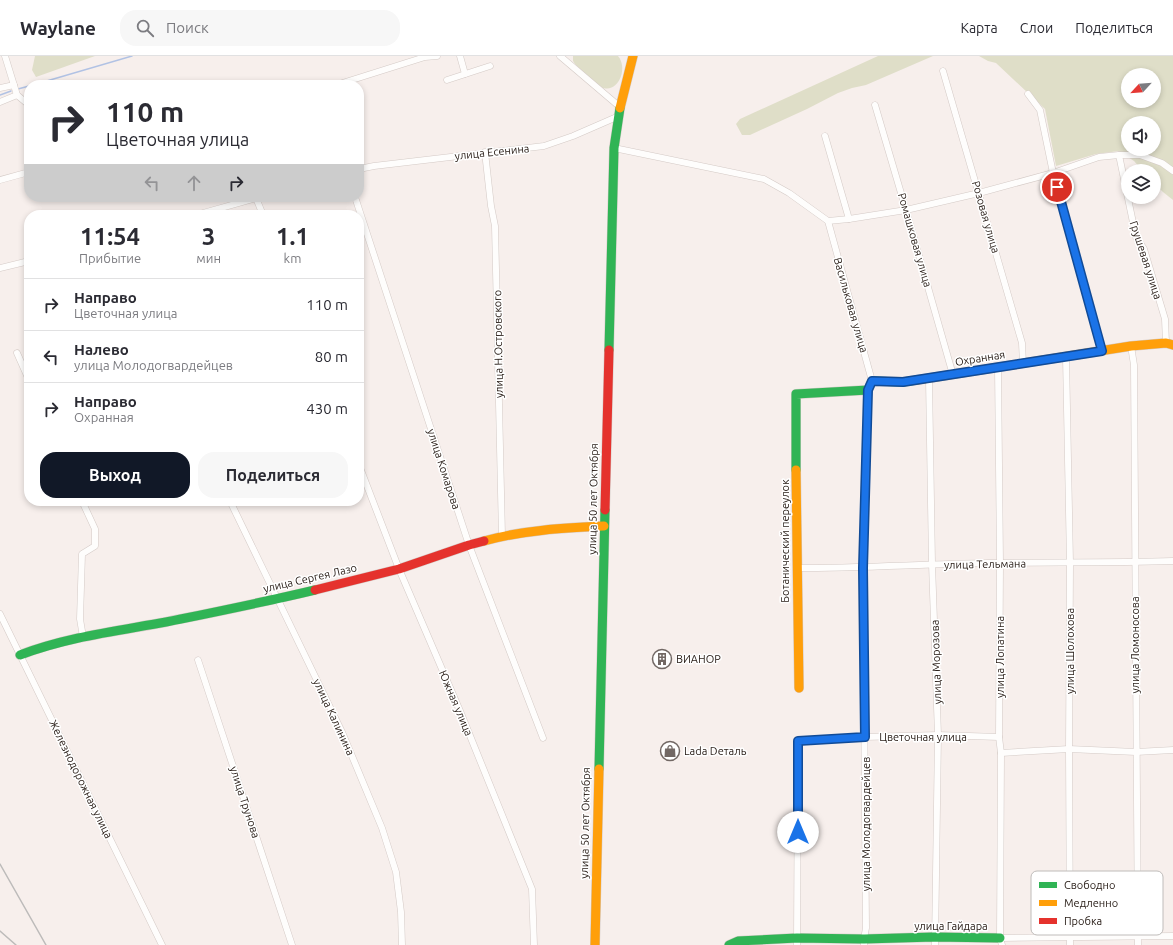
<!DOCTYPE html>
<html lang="ru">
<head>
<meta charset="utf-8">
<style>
	body { margin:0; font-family:Ubuntu,sans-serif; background:#f7f7f7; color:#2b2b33; height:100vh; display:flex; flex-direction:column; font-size:15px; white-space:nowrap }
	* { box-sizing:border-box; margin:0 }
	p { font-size:13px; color:#7c7c81 }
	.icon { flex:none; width:22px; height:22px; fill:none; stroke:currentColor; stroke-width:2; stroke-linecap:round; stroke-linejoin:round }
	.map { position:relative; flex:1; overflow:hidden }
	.sheet { position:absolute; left:24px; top:154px; width:340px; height:296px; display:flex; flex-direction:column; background:#fff; border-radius:16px; box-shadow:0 2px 6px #0003 }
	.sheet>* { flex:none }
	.top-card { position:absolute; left:24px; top:24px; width:340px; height:122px; border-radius:16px; box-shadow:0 2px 6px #0003; background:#fff; color:#2b2b33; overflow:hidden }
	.needle { width:26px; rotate:244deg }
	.buttons { position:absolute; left:1121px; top:12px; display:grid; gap:8px }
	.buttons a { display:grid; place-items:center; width:40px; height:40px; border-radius:50%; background:#fff; box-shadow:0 2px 6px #0003; font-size:20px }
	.pin { position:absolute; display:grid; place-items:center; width:34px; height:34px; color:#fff; margin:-17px; border:2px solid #fff; border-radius:50%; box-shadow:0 1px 4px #0007 }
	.me { position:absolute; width:44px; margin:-22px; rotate:0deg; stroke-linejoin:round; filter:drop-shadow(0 0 3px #0008) }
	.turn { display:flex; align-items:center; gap:14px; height:84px; padding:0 16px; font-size:18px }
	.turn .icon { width:52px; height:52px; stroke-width:2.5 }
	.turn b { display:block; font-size:28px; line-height:34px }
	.lanes { display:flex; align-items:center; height:38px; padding:0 16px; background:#0003; justify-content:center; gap:20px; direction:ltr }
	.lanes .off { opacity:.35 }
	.eta { display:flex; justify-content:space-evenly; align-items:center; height:68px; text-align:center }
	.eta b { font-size:24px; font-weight:700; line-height:28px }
	.button { display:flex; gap:8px; margin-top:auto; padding:8px 16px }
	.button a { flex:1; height:46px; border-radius:16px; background:#111827; color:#fff; font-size:16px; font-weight:700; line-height:46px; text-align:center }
	.button a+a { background:#f7f7f7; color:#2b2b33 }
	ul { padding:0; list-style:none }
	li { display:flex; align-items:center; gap:12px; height:52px; padding:0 16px; border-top:1px solid #e1e1e2 }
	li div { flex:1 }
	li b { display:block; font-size:15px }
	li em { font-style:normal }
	header { display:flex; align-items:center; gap:24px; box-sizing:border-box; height:56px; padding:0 20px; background:#fff; border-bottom:1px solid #e1e1e2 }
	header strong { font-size:19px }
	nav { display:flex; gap:22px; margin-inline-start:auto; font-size:14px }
	.search { width:280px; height:36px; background:#f7f7f7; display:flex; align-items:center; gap:10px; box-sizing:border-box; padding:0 14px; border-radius:16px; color:#7c7c81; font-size:15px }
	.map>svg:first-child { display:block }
</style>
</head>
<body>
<header>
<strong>Waylane</strong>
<div class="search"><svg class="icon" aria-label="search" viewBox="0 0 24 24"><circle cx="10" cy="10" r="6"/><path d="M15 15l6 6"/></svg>Поиск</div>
<nav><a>Карта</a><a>Слои</a><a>Поделиться</a></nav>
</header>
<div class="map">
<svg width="1173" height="889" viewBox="0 0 1173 889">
	<rect width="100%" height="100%" fill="#f7efec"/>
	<g fill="#dfdec8" fill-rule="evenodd">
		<path d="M35,0H95L36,21L32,14Z"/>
		<path d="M573,0H618C629,13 617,39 601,31C595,28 581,14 575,8L573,5Z"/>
		<path d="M878,0H933L866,29L852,32L838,37L807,53L750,79H742L736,68L740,63Z"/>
		<path d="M979,0H1173V144L1163,136L1154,127V115H1143L1134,105L1119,95L1096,98L1056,110L1045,53L996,7L988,5ZM1128,19H1154V45H1128ZM1128,67H1154V93H1128Z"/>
	</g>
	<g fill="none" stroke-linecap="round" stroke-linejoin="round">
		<g stroke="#b1c2e4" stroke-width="1.5">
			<path d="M33,29L132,0"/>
			<path d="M18,33L29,30"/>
			<path d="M0,39L11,35"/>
		</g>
		<defs>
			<g id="street">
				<path d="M5,0L17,39L29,49"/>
				<path d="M460,0L465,18"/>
				<path d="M560,0L620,51"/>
				<path d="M943,15L1022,287L1023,308"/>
				<path d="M447,24L490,10"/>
				<path d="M336,29L425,1L437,0"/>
				<path d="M0,32L14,29"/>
				<path d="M1028,38L1040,54L1053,117L1101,295"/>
				<path d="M0,46L17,39"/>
				<path d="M875,49L906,154L953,319"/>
				<path d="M825,80L849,163"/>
				<path d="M614,92L764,123L789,137L828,165L872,325"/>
				<path d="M485,96L491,150L495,170L502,480"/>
				<path d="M1119,99L1136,181L1144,193L1165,263L1166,287"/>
				<path d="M359,113L374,110L544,90L573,80L619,60"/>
				<path d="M0,124L29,116"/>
				<path d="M355,141L469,489L543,682"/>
				<path d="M256,142L263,159"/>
				<path d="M196,159L260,141"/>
				<path d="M828,165L849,163L906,154L979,137L1053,117L1099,101L1119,99H1140L1162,107L1173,115"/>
				<path d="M0,212L29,205"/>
				<path d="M1131,290L1134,309L1138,889"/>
				<path d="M17,297L29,324"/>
				<path d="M1066,301L1070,507L1069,693L1070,889"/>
				<path d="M998,311L1000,507L999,681L1001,697L1000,882L1002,889"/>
				<path d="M929,323L932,508L938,679L935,889"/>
				<path d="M359,409L399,513L460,655L532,833L534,889"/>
				<path d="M82,445L95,473V490L82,498L80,563L83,581"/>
				<path d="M230,445L342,676L382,772L396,816L401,856L402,889"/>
				<path d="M797,512C861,512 924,508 988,507C1050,506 1111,507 1173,505"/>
				<path d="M0,558L162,889"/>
				<path d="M198,604L292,889"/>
				<path d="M1001,697L1069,693L1136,696L1173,694"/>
				<path d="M1000,882L1173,880"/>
				<path d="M797,889L798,685L865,681L938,679L999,681"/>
				<path d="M864,889V883L866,872L863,512L868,334"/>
			</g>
			<g id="fast">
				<path d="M609,294L614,92L620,52"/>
				<path d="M796,414V338L868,334L872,325L903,326L917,324"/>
				<path d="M20,599C67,581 117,575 166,566C215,556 265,546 315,534"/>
				<path d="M599,713L605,454"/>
				<path d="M729,889L738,885L797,882L864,883L934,881L1000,882"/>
			</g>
			<g id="slow">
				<path d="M620,52L633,0"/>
				<path d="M917,324L1131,290L1166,287L1173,289"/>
				<path d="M796,414L799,632"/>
				<path d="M484,485C523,474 564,472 604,470"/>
				<path d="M595,889L599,713"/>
			</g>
			<g id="jam">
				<path d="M605,454L609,294"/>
				<path d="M315,534L399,513L469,489L484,485"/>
			</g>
		</defs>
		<use href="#street" stroke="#d4cac6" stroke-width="7"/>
		<use href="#fast" stroke="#d4cac6" stroke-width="10"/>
		<use href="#slow" stroke="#d4cac6" stroke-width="10"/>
		<use href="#jam" stroke="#d4cac6" stroke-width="10"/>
		<use href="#street" stroke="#fefdfc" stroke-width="6"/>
		<use href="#fast" stroke="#30b455" stroke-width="9"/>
		<use href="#slow" stroke="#ff9f0a" stroke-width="9"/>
		<use href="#jam" stroke="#e5322d" stroke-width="9"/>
		<g stroke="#bdbbba" stroke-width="1.5">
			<path d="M0,808L46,889"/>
			<path d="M0,875L16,889"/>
		</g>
	</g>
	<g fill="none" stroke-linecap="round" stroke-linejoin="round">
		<defs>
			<path id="route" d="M798,776V685L865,681L863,512L868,334L872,325L903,326L1102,295L1057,131"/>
		</defs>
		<use href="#route" stroke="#114b97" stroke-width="10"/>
		<use href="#route" stroke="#1a73e8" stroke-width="7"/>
	</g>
	<defs>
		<symbol id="building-ring" viewBox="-11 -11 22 22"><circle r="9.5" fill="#fff" stroke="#726864" stroke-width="1.5"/><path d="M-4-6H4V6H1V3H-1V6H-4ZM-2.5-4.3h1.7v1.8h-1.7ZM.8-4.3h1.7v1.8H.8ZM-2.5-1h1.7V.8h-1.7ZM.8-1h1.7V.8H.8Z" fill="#726864"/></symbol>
		<symbol id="shop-ring" viewBox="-11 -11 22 22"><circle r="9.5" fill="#fff" stroke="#726864" stroke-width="1.5"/><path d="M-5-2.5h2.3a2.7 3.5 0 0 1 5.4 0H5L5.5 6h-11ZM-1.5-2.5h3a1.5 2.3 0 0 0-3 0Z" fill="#726864"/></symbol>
	</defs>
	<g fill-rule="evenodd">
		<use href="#building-ring" x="651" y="592" width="22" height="22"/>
		<use href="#shop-ring" x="659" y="684" width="22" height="22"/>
	</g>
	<g text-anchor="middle" stroke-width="3" stroke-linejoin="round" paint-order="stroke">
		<g font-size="11" fill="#2b201a" stroke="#fff">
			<text transform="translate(492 96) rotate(-6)" y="4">улица Есенина</text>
			<text transform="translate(986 161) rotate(74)" y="4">Розовая улица</text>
			<text transform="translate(915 184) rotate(74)" y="4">Ромашковая улица</text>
			<text transform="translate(1146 204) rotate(72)" y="4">Грушевая улица</text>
			<text transform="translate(851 249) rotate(74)" y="4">Васильковая улица</text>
			<text transform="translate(498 288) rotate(-91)" y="4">улица Н.Островского</text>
			<text transform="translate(980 302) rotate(-9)" y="4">Охранная</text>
			<text transform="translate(444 413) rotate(72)" y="4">улица Комарова</text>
			<text transform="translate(593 443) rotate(-89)" y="4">улица 50 лет Октября</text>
			<text transform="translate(785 485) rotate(-90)" y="4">Ботанический переулок</text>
			<text transform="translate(985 508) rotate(-1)" y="4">улица Тельмана</text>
			<text transform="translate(310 522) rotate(-13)" y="4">улица Сергея Лазо</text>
			<text transform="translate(1135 589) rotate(-90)" y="4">улица Ломоносова</text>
			<text transform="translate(1070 595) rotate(-90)" y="4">улица Шолохова</text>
			<text transform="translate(1000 601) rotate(-90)" y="4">улица Лопатина</text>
			<text transform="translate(936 606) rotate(-92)" y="4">улица Морозова</text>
			<text transform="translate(456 647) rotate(67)" y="4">Южная улица</text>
			<text transform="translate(334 661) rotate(65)" y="4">улица Калинина</text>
			<text x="923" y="685">Цветочная улица</text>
			<text transform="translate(81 723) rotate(64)" y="4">Железнодорожная улица</text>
			<text transform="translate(245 746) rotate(72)" y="4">улица Трунова</text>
			<text transform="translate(585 767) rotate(-89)" y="4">улица 50 лет Октября</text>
			<text transform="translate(866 768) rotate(-90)" y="4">улица Молодогвардейцев</text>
			<text x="951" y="874">улица Гайдара</text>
		</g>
		<g font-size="11" fill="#2b201a" stroke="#fff" text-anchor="start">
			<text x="676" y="607">ВИАНОР</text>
			<text x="684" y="699">Lada Dеталь</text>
		</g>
	</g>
	<rect x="1031" y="815" width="132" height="64" rx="6" fill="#fff" stroke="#bfbcba" stroke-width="1"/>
	<rect x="1039" y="826" width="18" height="6" fill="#30b455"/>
	<rect x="1039" y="844" width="18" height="6" fill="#ff9f0a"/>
	<rect x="1039" y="862" width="18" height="6" fill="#e5322d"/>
	<g font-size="11" fill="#2b201a">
		<text x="1064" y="833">Свободно</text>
		<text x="1064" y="851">Медленно</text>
		<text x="1064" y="869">Пробка</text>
	</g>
</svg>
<div class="buttons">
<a><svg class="needle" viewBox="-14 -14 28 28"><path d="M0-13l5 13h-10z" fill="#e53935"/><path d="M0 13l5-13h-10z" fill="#7c7c81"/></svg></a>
<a><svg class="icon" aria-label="sound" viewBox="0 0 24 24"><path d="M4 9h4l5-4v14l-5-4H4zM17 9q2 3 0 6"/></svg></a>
<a><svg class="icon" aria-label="layers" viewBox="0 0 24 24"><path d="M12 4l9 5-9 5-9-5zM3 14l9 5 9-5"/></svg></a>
</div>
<div class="pin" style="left:1057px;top:131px;background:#d93025"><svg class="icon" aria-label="arrive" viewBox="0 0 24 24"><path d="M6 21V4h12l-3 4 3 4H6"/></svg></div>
<svg class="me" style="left:798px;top:776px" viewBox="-20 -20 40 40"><circle r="19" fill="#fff"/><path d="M0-13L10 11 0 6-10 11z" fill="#1a73e8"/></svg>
<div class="top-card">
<div class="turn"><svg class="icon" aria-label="right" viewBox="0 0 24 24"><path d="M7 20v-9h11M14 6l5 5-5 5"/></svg><div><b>110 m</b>Цветочная улица</div></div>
<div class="lanes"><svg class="icon off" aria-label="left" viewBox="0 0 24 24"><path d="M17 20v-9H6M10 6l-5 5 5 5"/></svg><svg class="icon off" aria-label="ahead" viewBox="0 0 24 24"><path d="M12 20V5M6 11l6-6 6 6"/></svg><svg class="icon" aria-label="right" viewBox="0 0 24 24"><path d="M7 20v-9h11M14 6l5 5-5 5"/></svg></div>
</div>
<section class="sheet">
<div class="eta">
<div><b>11:54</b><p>Прибытие</p></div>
<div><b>3</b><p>мин</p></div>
<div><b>1.1</b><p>km</p></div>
</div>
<ul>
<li><svg class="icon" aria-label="right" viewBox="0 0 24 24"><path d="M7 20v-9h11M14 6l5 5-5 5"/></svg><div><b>Направо</b><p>Цветочная улица</p></div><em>110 m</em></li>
<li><svg class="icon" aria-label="left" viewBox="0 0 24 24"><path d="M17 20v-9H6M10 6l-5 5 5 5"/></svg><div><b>Налево</b><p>улица Молодогвардейцев</p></div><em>80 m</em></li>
<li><svg class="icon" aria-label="right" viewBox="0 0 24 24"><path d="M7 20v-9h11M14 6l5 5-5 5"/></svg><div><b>Направо</b><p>Охранная</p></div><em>430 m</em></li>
</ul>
<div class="button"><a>Выход</a><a>Поделиться</a></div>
</section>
</div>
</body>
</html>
